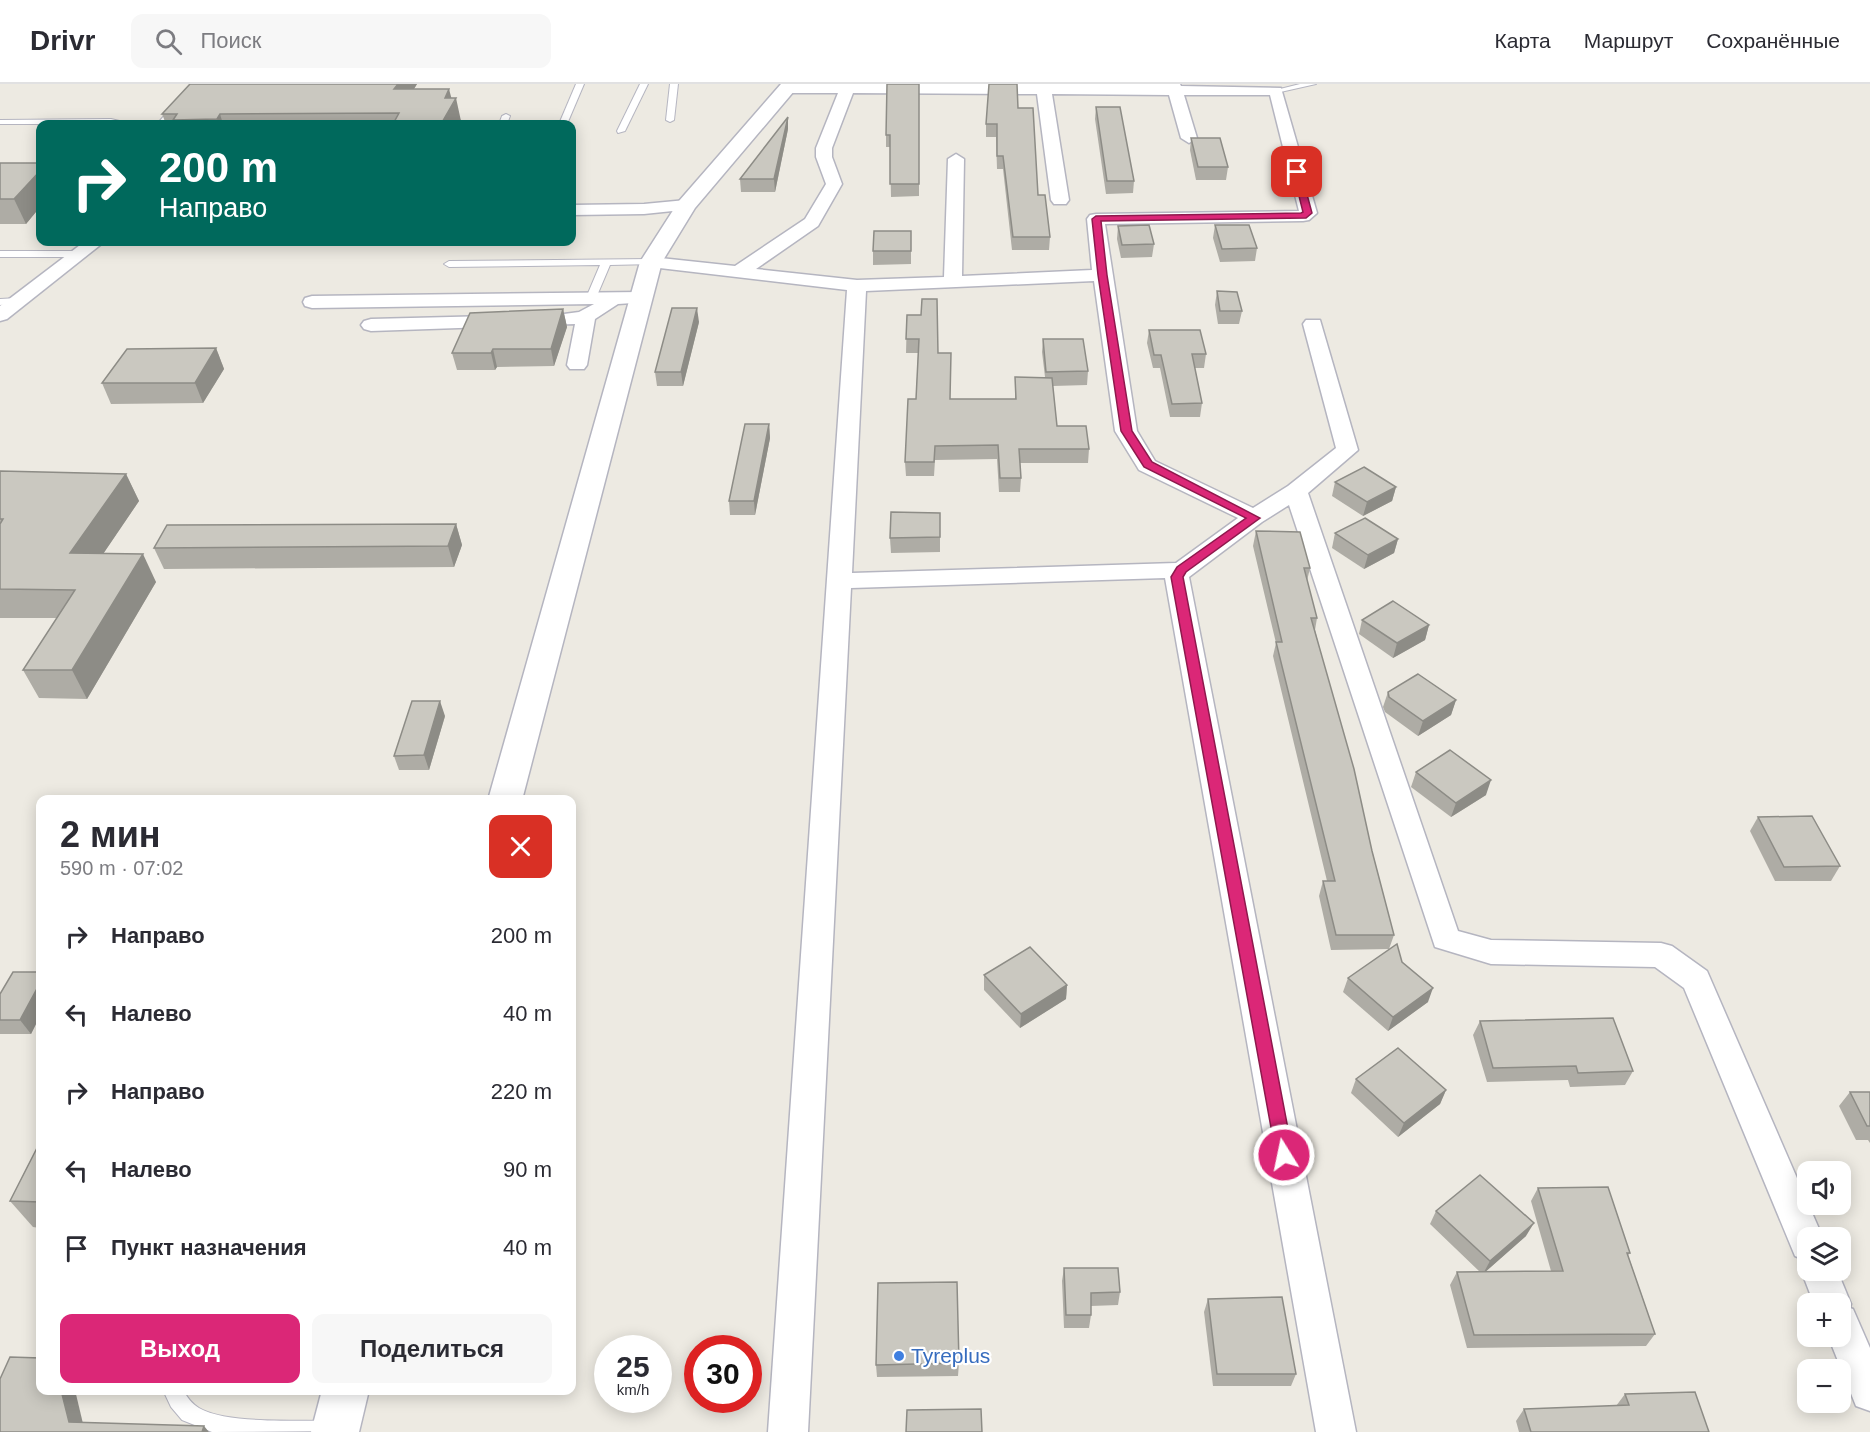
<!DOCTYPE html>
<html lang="ru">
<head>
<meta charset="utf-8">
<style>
	body { margin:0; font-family:Helvetica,sans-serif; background:#f7f7f7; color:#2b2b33; height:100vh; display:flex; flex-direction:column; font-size:22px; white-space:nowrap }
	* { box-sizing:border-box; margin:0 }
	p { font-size:20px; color:#7c7c81 }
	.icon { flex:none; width:33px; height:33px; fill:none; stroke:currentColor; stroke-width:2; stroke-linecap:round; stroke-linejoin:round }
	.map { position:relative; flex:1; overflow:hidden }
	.sheet { position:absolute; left:36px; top:711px; width:540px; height:600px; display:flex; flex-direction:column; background:#fff; border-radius:12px; box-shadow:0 3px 15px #0003 }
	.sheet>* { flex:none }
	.top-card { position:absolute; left:36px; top:36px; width:540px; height:126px; border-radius:12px; box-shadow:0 3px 15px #0003; background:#00695c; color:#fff; overflow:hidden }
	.fabs { position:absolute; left:1797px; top:1077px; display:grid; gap:12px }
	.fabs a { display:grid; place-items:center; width:54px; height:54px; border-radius:12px; background:#fff; box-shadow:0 3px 15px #0003; font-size:30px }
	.speed { position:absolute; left:594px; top:1251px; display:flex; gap:12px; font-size:30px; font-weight:700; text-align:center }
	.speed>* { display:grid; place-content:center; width:78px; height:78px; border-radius:50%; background:#fff; box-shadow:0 3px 15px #0003; line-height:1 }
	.speed small { font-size:15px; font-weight:400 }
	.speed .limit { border:9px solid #d22; background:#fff; color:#111 }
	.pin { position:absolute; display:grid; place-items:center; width:51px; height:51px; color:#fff; margin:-26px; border-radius:12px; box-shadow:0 3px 9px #0006 }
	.me { position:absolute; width:66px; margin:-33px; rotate:350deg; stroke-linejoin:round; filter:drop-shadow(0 0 4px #0008) }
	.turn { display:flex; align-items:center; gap:21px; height:126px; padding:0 24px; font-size:27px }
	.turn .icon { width:78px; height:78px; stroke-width:2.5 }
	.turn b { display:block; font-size:42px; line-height:51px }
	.round { display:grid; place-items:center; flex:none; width:63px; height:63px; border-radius:12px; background:#f7f7f7 }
	.overview { display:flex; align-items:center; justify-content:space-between; height:102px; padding:0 24px }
	h1 { font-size:36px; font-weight:700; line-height:45px }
	.primary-button { display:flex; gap:12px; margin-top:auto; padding:12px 24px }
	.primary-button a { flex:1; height:69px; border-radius:12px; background:#db2777; color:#fff; font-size:24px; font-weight:700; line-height:69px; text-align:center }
	.primary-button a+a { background:#f7f7f7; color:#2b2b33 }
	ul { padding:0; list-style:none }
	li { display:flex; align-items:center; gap:18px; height:78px; padding:0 24px }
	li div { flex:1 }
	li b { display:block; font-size:22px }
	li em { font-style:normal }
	header { display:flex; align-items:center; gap:36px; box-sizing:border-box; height:84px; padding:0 30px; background:#fff; border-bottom:2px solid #e1e1e2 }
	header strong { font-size:28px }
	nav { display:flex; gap:33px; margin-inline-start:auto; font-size:21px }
	.search { width:420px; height:54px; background:#f7f7f7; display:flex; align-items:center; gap:15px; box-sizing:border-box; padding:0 21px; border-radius:12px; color:#7c7c81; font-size:22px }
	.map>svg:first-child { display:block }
</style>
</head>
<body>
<header>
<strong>Drivr</strong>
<div class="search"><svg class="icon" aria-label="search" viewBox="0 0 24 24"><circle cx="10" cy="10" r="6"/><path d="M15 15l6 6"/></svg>Поиск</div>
<nav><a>Карта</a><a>Маршрут</a><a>Сохранённые</a></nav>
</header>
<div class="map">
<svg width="1870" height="1348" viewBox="0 0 1870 1348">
	<rect width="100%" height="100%" fill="#edeae2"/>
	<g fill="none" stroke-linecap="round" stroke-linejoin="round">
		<defs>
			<g id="service">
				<path d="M192,0H200L165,40H157Z"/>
				<path d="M576,0H584L567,40H559Z"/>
				<path d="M640,0H648L625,47L618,49L617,47Z"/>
				<path d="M670,0H678L674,36L670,38L666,36Z"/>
				<path d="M1300,0H1316L1276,9L1272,7Z"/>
				<path d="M506,30L510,32L507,40H499L502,32Z"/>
				<path d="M111,35L132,40H0V36Z"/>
				<path d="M0,167H78L83,170L78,173H0Z"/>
				<path d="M651,175L656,178L654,180L610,181L596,214L591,217L586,214L600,181L449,183L444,180L449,177Z"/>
				<path d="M18,214L21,215V219L0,221V215Z"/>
				<path d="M163,1306H183C187,1313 192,1320 199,1324C226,1340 297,1336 330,1337L337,1340L340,1347L212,1348L182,1336L171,1323Z"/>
			</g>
			<g id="minor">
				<path d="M873,0H1180L1181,2L1281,4L1317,129L1309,136L1303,137L1105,140L1137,347L1155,377L1253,424L1288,402L1336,364L1303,240L1306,236H1320L1358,366L1308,409L1458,847L1491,856L1661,859L1672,862L1707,887L1823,1154H1808V1186H1837L1851,1220L1850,1224L1853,1225L1870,1264V1327L1856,1322L1828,1252H1840V1220H1814L1801,1186L1805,1176L1795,1172L1684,904L1655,883L1491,880L1435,863L1289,421L1262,438L1189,493L1356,1348H1316L1165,494L851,504L808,1348H768L847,206L651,183L645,182L642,178L645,174L651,173L735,182L805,135L826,100L816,73V64L838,9H788L780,4L786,0ZM853,9L1037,10L1051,116L1054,120H1066L1069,116L1052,10L1169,11L1181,54L1189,59L1197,54L1184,11H1270L1299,127L1096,130L1090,131L1087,135L1092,186L962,192L964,75L956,70L948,75L944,193L857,196L756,185L818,142L842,100L832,73V64ZM1094,197L1115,347L1136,381L1139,386L1238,434L1176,479L852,489L866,207Z"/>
				<path d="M686,116L692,117L695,121L692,125L644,130L572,131V121L644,120Z"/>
				<path d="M84,158H104L7,235L0,237V222Z"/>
				<path d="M641,208L648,210L650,214L648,218L618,220L595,235L587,281L584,285H570L567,281L575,240L371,247L364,245L361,241L364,237L371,235L564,230L579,228L594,220L312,224L305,222L303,218L305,214L312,212Z"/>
			</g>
			<g id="tertiary">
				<path d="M781,0H800L695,124L662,178L522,716H488L640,178L679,117Z"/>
				<path d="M322,1306H369L359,1348H311Z"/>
			</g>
		</defs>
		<use href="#service" stroke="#b5b5c0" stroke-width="2"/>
		<use href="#minor" stroke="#b5b5c0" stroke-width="3"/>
		<use href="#tertiary" stroke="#b5b5c0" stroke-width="3"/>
		<use href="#service" fill="#fff" fill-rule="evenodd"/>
		<use href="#minor" fill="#fff" fill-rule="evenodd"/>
		<use href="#tertiary" fill="#fff" fill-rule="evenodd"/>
	</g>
	<g fill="#aeaca5">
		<path d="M417,0L414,5L451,14L461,37L459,40H166L162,30Z"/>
		<path d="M919,0V112L891,113L890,63H886V51Z"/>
		<path d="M1096,23L1134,97L1133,109L1106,110L1095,35Z"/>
		<path d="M1018,24L1038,111L1050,153L1049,166H1012L1003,85H997L996,53H986V40Z"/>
		<path d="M788,45L775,108H741L740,95Z"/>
		<path d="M1191,54L1228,83L1226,96H1196L1190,66Z"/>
		<path d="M0,79H40V123L26,140H0Z"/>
		<path d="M1215,141L1257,164L1255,177L1220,178L1213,154Z"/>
		<path d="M1118,142L1154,160L1152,173L1121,174L1117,155Z"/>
		<path d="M911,147V180L873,181V167Z"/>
		<path d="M1217,207L1242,227L1239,240H1218L1215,221Z"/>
		<path d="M563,225L567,243L554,282L497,283L495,286H457L452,269Z"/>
		<path d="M907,231L938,269L950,315H1015V293H1045L1042,268L1043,255L1088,287L1087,301L1053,302L1057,342L1089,365L1088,379H1020L1021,394L1020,408H999L997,375L935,376L934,392H906L905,378L916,315L918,269H906Z"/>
		<path d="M699,238L683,302H657L655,288Z"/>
		<path d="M1149,246L1206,270L1204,284H1195L1202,319L1200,333H1170L1160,284H1153L1147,259Z"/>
		<path d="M216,264L224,285L203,319L111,320L102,299Z"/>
		<path d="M769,340L770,354L755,431H730L729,417Z"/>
		<path d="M0,387L126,390L139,417L103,470L156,498L87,615L39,614L23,586L57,534H0Z"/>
		<path d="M1335,398L1396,403L1392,417L1363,432L1332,412Z"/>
		<path d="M940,429V468L891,469L890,454Z"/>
		<path d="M456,440L462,461L454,483L164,485L154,464Z"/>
		<path d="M1256,447L1310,484L1307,497L1317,534L1315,546L1394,851L1389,865L1331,866L1319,812L1323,797H1327L1273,572L1276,559L1253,462Z"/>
		<path d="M1335,449L1398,455L1394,469L1364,485L1332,464Z"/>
		<path d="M1362,536L1429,541L1425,556L1393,574L1359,550Z"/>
		<path d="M1388,608L1456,616L1451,631L1418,652L1385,628L1383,623Z"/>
		<path d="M445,632L429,686H399L394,672Z"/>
		<path d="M1416,688L1486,711L1451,733L1411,703Z"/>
		<path d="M1758,733L1840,782L1831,797H1775L1750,747Z"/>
		<path d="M1402,878L1428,918L1388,947L1343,908L1348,894Z"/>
		<path d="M40,888V932L31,950H0V910Z"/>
		<path d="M984,891L1067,901L1066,915L1020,944L984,906Z"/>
		<path d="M1480,937L1633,987L1625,1001L1570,1003L1568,996L1487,998L1473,951Z"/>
		<path d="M1356,995L1446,1006L1440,1020L1398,1053L1351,1009Z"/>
		<path d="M1850,1008H1870V1059L1868,1056H1856L1839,1022Z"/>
		<path d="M40,1058V1144L33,1143L10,1117Z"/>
		<path d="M1538,1104L1630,1169L1628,1171L1655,1250L1646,1262L1467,1264L1450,1201L1457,1188H1480L1430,1140L1436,1127L1526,1152L1485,1188L1551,1187L1531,1117Z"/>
		<path d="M1064,1184L1120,1208L1118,1221L1091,1222V1231L1089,1244H1064L1062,1197Z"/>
		<path d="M1208,1215L1296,1290L1291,1302H1213L1204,1228Z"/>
		<path d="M959,1279L958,1292L877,1293L876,1281Z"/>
		<path d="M1625,1310L1709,1348H1519L1516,1337L1524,1325L1616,1322Z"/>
	</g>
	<g fill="#8d8c86">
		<path d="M398,0H417L400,27L394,5Z"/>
		<path d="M449,5L453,20L456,14L461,37L459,40H441L445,14Z"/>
		<path d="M220,30L223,40H219L217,35Z"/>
		<path d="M788,33V45L775,108L774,95Z"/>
		<path d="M40,87V123L26,140L14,115Z"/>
		<path d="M697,224L699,238L683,302L681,288Z"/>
		<path d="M563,225L567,243L554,282L551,265Z"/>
		<path d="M216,264L224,285L203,319L195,299Z"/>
		<path d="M493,265L497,283L495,286L491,269Z"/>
		<path d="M769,340L770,354L755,431L754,417Z"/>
		<path d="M126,390L139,417L84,498L70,469Z"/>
		<path d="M1396,403L1392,417L1363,432L1367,418Z"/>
		<path d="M456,440L462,461L454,483L448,462Z"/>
		<path d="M1398,455L1394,469L1364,485L1368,471Z"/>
		<path d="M143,470L156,498L87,615L72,586Z"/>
		<path d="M1429,541L1425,556L1393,574L1397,559Z"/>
		<path d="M1456,616L1451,631L1418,652L1423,637Z"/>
		<path d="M440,617L445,632L429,686L424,671Z"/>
		<path d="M1491,696L1486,711L1451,733L1456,719Z"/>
		<path d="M40,899V932L31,950L20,936Z"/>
		<path d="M1067,901L1066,915L1020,944L1021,930Z"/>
		<path d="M1433,904L1428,918L1388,947L1393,933Z"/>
		<path d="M1446,1006L1440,1020L1398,1053L1404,1039Z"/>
		<path d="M1534,1139L1526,1152L1483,1190L1490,1177Z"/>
		<path d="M61,1306H75L85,1348L69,1338Z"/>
		<path d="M204,1342L209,1348H202Z"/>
	</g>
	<g fill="#cac8c0" stroke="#8d8c86" stroke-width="1.5">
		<path d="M190,0H398L394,5H449L445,14H456L441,40H393L399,29L220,30L217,35L173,36L177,30H162Z"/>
		<path d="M887,0H919V100H890V51H886Z"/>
		<path d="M989,0H1017L1018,24H1033L1038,111H1045L1050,153H1013L1003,72H997V40H986Z"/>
		<path d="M1096,23H1120L1134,97H1107Z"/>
		<path d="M788,33L774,95H740Z"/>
		<path d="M1191,54H1220L1228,83H1198Z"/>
		<path d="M0,79H40V87L14,115H0Z"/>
		<path d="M1149,141L1154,160L1122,161L1118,142Z"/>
		<path d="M1215,141H1249L1257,164L1222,165Z"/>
		<path d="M874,147H911V167H873Z"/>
		<path d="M1217,207L1237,208L1242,227H1220Z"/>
		<path d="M922,215H937L938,269H951L950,315H1016L1015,293L1052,294L1057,342H1086L1089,365H1019L1021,394H1000L998,361L935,362L934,378H905L908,315H916L919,255H906L907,231H921Z"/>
		<path d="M672,224H697L681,288H655Z"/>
		<path d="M563,225L551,265H493L491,269H452L470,229Z"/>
		<path d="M1149,246H1200L1206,270H1192L1202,319L1172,320L1161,271H1154Z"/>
		<path d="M1043,255H1083L1088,287L1046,288Z"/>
		<path d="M216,264L195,299H102L127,265Z"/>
		<path d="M745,340H769L754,417H729Z"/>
		<path d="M1364,383L1396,403L1367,418L1335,398Z"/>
		<path d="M0,387L126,390L70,469L143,470L72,586H23L75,506L0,505V440L3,435H0Z"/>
		<path d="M891,428L940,429V453L890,454Z"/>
		<path d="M1365,434L1398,455L1368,471L1335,449Z"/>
		<path d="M456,440L448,462L154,464L167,441Z"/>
		<path d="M1256,447L1300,448L1310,484H1304L1317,534H1311L1354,685L1372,767L1394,851H1336L1323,797H1335L1276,558H1282Z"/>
		<path d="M1393,517L1429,541L1397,559L1362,536Z"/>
		<path d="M1418,590L1456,616L1423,637L1389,613L1388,608Z"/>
		<path d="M412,617H440L424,671L394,672Z"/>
		<path d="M1450,666L1491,696L1456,719L1416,688Z"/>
		<path d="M1812,732L1840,782L1784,783L1758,733Z"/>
		<path d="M1397,860L1402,878L1433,904L1393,933L1348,894Z"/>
		<path d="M1030,863L1067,901L1021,930L984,891Z"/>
		<path d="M13,888H40V899L20,936H0V910Z"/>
		<path d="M1613,934L1633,987L1578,989L1576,982L1493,984L1480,937Z"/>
		<path d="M1398,964L1446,1006L1404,1039L1356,995Z"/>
		<path d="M1850,1008H1870V1042H1867Z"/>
		<path d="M40,1058V1118L10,1117Z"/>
		<path d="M1480,1091L1534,1139L1490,1177L1436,1127Z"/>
		<path d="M1608,1103L1630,1169H1627L1655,1250L1474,1251L1457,1188L1563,1187L1538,1104Z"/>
		<path d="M1064,1184H1118L1120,1208L1091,1209V1231H1066Z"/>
		<path d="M957,1198L959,1279L876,1281L878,1199Z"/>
		<path d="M1282,1213L1296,1290H1217L1208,1215Z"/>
		<path d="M10,1273L40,1274V1306H61L69,1338L204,1342L202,1348H0V1295Z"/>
		<path d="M1695,1308L1709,1348H1531L1524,1325L1629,1321L1625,1310Z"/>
		<path d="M981,1325L982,1348H906L907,1326Z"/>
	</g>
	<path fill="#db2777" stroke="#8e194d" stroke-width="1.5" d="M1297,86L1301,88L1312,129L1306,134L1101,137L1107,191L1132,347L1152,378L1260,434L1186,488L1183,493L1293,1071L1291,1076L1284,1078L1278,1076L1276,1071L1171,493L1177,483L1246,434L1144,383L1121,347L1098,191L1092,135L1096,132L1301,129L1303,128L1293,88Z"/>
	<circle fill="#3f7fe0" stroke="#fff" stroke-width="2" cx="899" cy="1272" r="6"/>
	<g text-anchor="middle" stroke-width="4.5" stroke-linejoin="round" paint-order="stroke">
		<g font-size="21" fill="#366cbe" stroke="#fff" text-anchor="start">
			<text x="911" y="1279">Tyreplus</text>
		</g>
	</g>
</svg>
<div class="fabs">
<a><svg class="icon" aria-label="sound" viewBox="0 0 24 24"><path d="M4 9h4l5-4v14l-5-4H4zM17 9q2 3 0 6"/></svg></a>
<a><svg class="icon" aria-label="layers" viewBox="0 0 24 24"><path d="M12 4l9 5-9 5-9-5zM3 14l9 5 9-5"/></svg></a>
<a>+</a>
<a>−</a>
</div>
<div class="speed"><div>25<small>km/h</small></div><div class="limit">30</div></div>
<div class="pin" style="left:1297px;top:88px;background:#d93025"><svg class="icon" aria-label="arrive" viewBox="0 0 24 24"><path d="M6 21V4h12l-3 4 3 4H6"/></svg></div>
<svg class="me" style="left:1284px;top:1071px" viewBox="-20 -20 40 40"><circle r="17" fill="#db2777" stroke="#fff" stroke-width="3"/><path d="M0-11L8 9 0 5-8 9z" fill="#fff"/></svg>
<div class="top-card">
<div class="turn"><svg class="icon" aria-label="right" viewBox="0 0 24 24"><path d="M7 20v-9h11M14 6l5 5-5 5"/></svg><div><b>200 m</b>Направо</div></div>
</div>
<section class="sheet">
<div class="overview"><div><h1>2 мин</h1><p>590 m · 07:02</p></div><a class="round" style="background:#d93025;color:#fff"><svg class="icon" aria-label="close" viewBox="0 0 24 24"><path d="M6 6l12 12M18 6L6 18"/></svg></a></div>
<ul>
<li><svg class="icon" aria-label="right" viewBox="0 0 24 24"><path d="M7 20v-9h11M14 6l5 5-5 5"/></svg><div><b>Направо</b></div><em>200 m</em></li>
<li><svg class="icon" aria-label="left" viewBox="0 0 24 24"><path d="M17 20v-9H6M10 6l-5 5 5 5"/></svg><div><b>Налево</b></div><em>40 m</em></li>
<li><svg class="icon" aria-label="right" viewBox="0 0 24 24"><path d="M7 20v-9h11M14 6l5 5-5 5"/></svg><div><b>Направо</b></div><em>220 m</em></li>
<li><svg class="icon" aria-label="left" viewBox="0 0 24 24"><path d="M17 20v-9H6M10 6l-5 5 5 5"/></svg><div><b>Налево</b></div><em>90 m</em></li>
<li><svg class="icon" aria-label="arrive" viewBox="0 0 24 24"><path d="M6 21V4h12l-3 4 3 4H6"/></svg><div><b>Пункт назначения</b></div><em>40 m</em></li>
</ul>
<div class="primary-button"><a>Выход</a><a>Поделиться</a></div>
</section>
</div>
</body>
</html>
